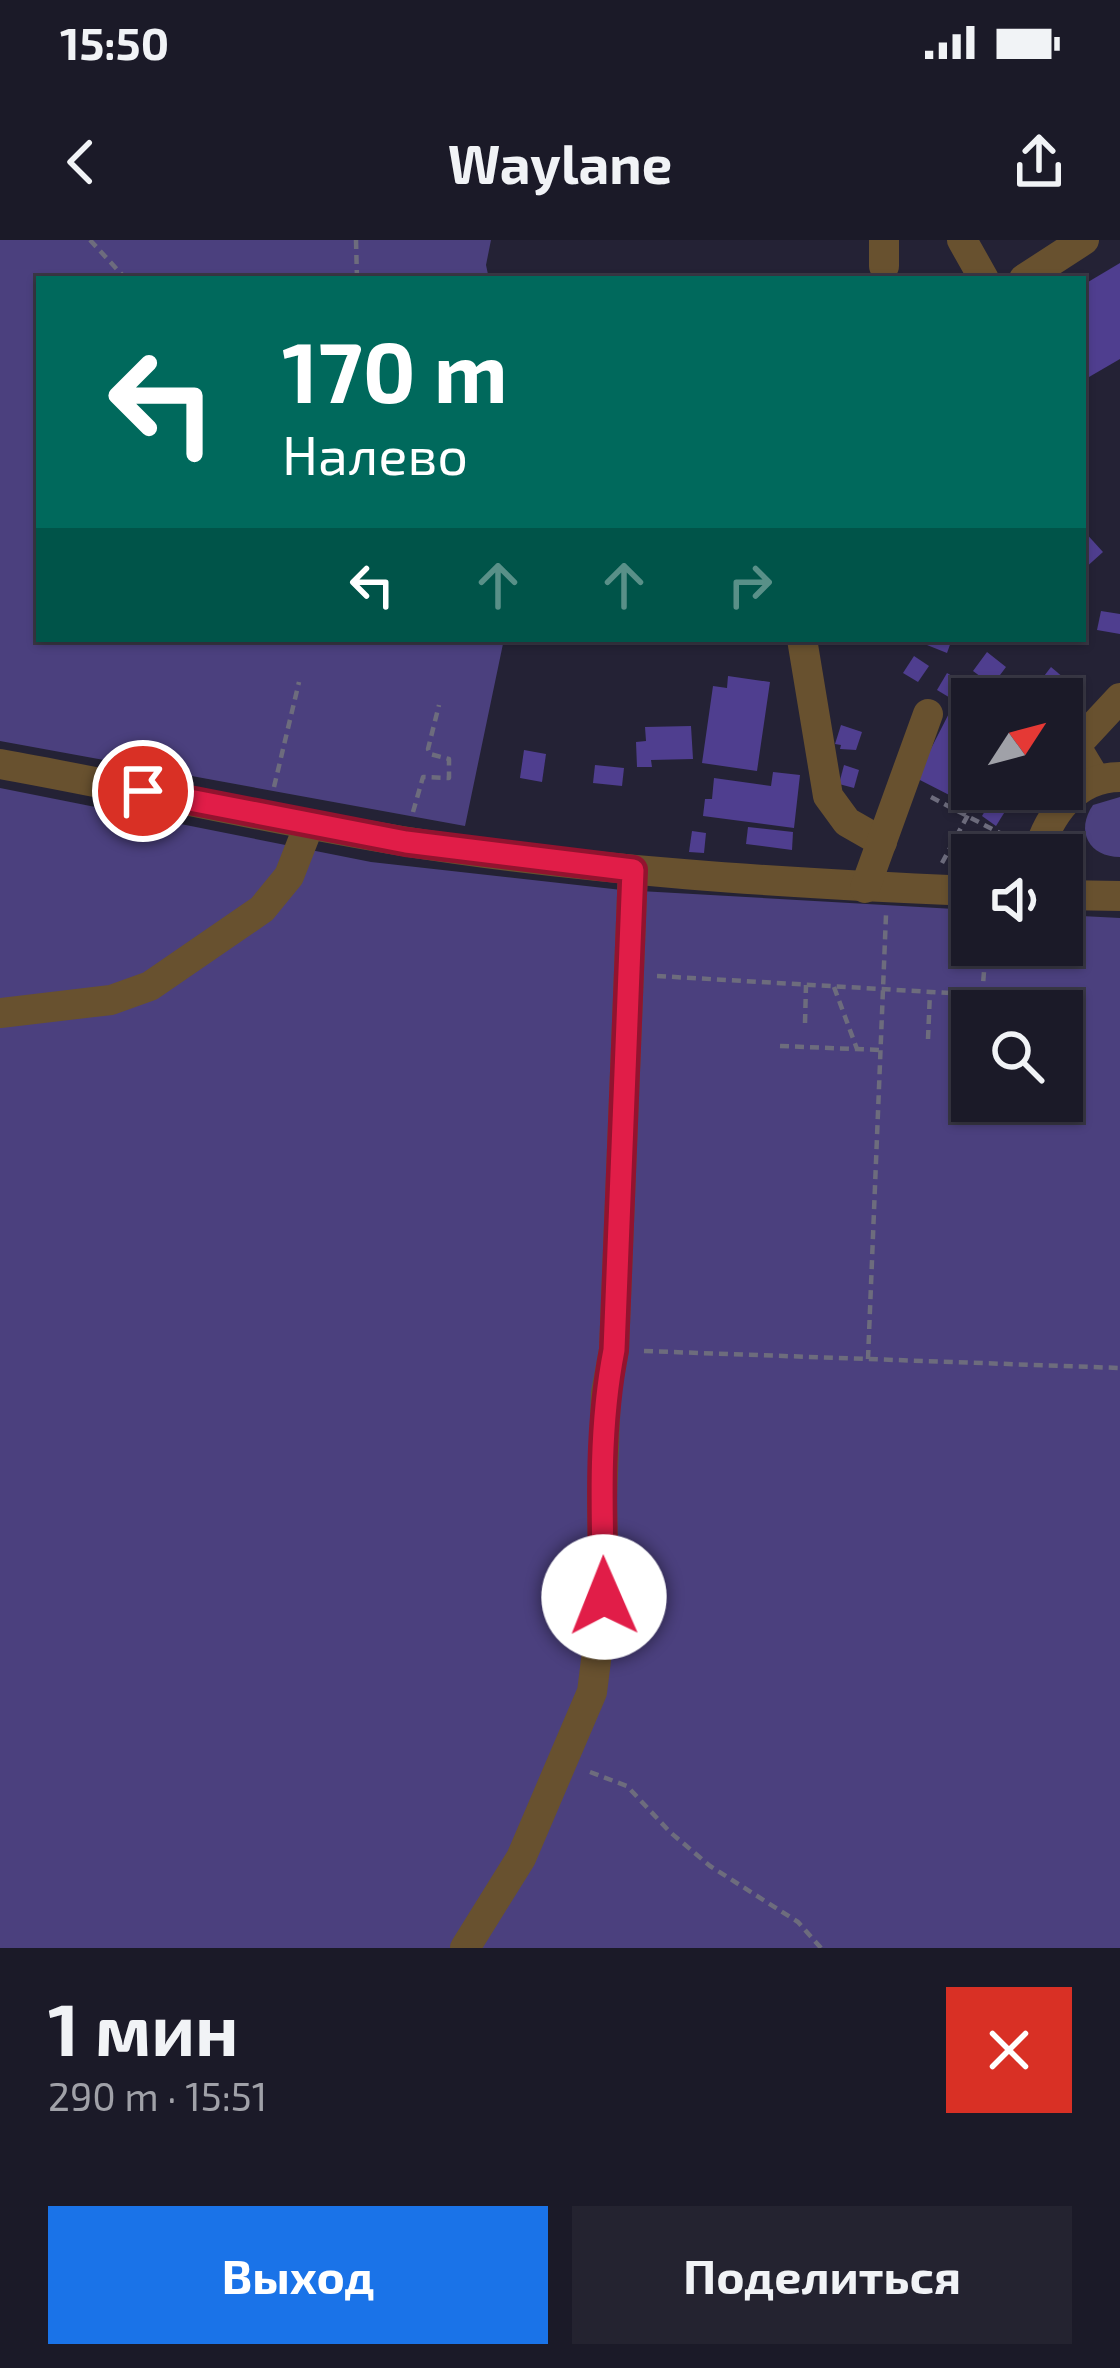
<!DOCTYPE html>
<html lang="ru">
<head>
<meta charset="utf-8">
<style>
	body { margin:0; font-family:"Exo 2",sans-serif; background:#242330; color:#f1f3f6; height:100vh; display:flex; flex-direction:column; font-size:45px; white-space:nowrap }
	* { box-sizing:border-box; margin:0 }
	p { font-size:39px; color:#a0a1a8 }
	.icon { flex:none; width:66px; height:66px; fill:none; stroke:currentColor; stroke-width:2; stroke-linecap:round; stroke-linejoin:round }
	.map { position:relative; height:1708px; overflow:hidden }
	.panel { display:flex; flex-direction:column; background:#1b1a28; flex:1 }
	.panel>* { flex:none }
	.guide { position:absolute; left:36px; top:36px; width:1050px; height:366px; border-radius:0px; box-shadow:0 3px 9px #0004,0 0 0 3px #393845; background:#00695c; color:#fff; overflow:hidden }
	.needle { width:78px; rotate:54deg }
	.buttons { position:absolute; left:951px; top:438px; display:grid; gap:24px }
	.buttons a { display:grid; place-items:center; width:132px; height:132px; border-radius:0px; background:#1b1a28; box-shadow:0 3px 9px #0004,0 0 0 3px #393845; font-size:60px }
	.pin { position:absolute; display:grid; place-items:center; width:102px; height:102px; color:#fff; margin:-51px; border:6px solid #fff; border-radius:50%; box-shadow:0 3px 12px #0007 }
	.me { position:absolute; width:132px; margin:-66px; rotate:359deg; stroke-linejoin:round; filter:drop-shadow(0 0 9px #0008) }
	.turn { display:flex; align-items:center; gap:42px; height:252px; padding:0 48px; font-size:54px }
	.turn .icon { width:156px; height:156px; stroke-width:2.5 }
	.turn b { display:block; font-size:84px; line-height:102px }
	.lanes { display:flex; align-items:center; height:114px; padding:0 48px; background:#0003; justify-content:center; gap:60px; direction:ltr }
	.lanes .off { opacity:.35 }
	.round { display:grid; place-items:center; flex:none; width:126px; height:126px; border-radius:0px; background:#242330 }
	.headline { display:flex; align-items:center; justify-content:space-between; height:204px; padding:0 48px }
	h1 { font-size:72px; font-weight:700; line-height:90px }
	.action { display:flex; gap:24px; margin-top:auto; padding:24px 48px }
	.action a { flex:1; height:138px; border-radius:0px; background:#1a73e8; color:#fff; font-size:48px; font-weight:700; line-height:138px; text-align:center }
	.action a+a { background:#242330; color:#f1f3f6 }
	.status { display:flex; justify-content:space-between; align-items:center; height:84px; padding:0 60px; background:#1b1a28; direction:ltr }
	.status svg { height:33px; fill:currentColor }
	header { display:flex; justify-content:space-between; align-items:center; height:156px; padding:0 48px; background:#1b1a28; font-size:54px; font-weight:700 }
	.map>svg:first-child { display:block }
</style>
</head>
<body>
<div class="status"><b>15:50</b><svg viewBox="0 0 49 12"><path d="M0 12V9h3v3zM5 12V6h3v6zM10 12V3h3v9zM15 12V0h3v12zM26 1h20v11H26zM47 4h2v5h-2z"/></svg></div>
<header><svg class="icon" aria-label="back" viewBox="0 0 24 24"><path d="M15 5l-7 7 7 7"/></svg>Waylane<svg class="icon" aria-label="share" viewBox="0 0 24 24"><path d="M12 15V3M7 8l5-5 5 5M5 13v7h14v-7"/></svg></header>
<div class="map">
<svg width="1120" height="1708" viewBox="0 0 1120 1708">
	<rect width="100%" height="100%" fill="#242235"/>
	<g fill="#4b407e" fill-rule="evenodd">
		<path d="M0,0H491L486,25L489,39H39V399H504L465,586L0,501Z"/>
		<path d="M0,548L371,622L622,650L972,670V705H1062V675L1120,678V1708H0ZM972,771H1062V861H972Z"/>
		<path d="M1120,557V617C1089,617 1075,591 1093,565Z"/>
	</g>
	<g fill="#4f3e8f">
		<path d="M1120,23V119L1089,137L1083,127V45Z"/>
		<path d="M1083,290L1103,312L1083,330Z"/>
		<path d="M1101,371L1120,374V394L1097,390Z"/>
		<path d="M912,399H952L947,413Z"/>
		<path d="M987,412L1006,427L997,439L1009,448L1004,454L973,431Z"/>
		<path d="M914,416L929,426L918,442L903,433Z"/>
		<path d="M1051,427L1064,438L1053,451L1041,440Z"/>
		<path d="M947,433L962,442L952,459L937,450Z"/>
		<path d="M728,436L770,442L757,531L702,523L713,446L727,448Z"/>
		<path d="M964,444L992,459H972V535L959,560L916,538Z"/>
		<path d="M841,485L862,492L856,510L840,509L841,505L835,504Z"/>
		<path d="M691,486L693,519L651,520L652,527H637L636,502L646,501L645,487Z"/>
		<path d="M524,510L546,514L542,542L520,538Z"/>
		<path d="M595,525L624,528L622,546L593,543Z"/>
		<path d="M844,525L859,530L854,548L839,544Z"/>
		<path d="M773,532L800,535L794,588L703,576L705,559H712L714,538L771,546Z"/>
		<path d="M998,549H1019L996,586L982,576Z"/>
		<path d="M748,587L793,592L792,610L746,604Z"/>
		<path d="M692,591L706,593L704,613L689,612Z"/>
	</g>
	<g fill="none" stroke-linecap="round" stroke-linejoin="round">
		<g stroke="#6d6c7d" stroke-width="4.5" stroke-dasharray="9 6" stroke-linecap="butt">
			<path d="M90,0L126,39"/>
			<path d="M356,0L357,39"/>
			<path d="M973,441L1001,459"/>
			<path d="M274,547L299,442"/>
			<path d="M931,557L1011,599"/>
			<path d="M413,572L423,537L449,538V519L430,514L428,509L439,465"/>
			<path d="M942,623L982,549"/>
			<path d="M657,736L1088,761"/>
			<path d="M834,747L857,809"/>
			<path d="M981,771L986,705"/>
			<path d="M805,783L806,745"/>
			<path d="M928,799L930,752"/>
			<path d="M780,806L880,810"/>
			<path d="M644,1111L1120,1128"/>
			<path d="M868,1119L886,675"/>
			<path d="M590,1532L627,1546L670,1592L710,1626L798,1682L821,1708"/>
		</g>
		<g stroke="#68512f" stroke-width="30">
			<path d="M962,0L984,39"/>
			<path d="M884,26V0"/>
			<path d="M1024,39L1084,0"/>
			<path d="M802,399L828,556L847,582L882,602"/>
			<path d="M0,524C134,548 267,579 402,601C591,631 781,643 972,651"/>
			<path d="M1096,540L1078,510L1080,501L1120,458"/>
			<path d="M1037,615C1049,575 1075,537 1120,537"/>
			<path d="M865,648L928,474"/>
			<path d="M1062,655L1120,656"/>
			<path d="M0,773L111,760L150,746L262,669L289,636L309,585"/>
			<path d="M465,1708L521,1618L592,1452L604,1357L602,1259L606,1153L614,1110L633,630"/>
		</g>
	</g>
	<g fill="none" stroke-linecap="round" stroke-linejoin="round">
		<defs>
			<path id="route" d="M143,551L406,602L633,630L614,1110C598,1191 602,1275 604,1357"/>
		</defs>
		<use href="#route" stroke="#92132f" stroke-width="30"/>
		<use href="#route" stroke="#e11d48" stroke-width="21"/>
	</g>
</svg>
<div class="buttons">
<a><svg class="needle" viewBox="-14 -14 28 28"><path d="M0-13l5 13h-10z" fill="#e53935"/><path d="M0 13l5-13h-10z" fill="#a0a1a8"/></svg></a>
<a><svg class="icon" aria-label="sound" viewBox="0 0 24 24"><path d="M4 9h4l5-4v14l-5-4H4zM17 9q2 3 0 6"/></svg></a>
<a><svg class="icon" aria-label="search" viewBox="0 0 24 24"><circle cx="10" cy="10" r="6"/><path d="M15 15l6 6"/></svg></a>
</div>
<div class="pin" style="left:143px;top:551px;background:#d93025"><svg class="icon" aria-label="arrive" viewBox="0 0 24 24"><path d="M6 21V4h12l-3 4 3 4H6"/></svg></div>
<svg class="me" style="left:604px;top:1357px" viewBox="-20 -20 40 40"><circle r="19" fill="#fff"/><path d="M0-13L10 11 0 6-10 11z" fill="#e11d48"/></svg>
<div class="guide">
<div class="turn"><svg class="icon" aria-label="left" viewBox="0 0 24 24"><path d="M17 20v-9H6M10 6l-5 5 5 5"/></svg><div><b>170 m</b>Налево</div></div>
<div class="lanes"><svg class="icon" aria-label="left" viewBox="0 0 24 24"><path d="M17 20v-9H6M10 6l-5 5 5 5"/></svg><svg class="icon off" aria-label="ahead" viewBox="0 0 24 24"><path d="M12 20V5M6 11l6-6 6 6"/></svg><svg class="icon off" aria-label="ahead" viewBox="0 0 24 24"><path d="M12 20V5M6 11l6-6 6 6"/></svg><svg class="icon off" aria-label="right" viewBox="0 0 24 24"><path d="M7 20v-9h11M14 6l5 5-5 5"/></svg></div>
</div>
</div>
<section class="panel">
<div class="headline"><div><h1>1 мин</h1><p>290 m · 15:51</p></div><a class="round" style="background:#d93025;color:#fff"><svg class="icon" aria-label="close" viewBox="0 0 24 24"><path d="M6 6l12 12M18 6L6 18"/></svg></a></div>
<div class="action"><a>Выход</a><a>Поделиться</a></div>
</section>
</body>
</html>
